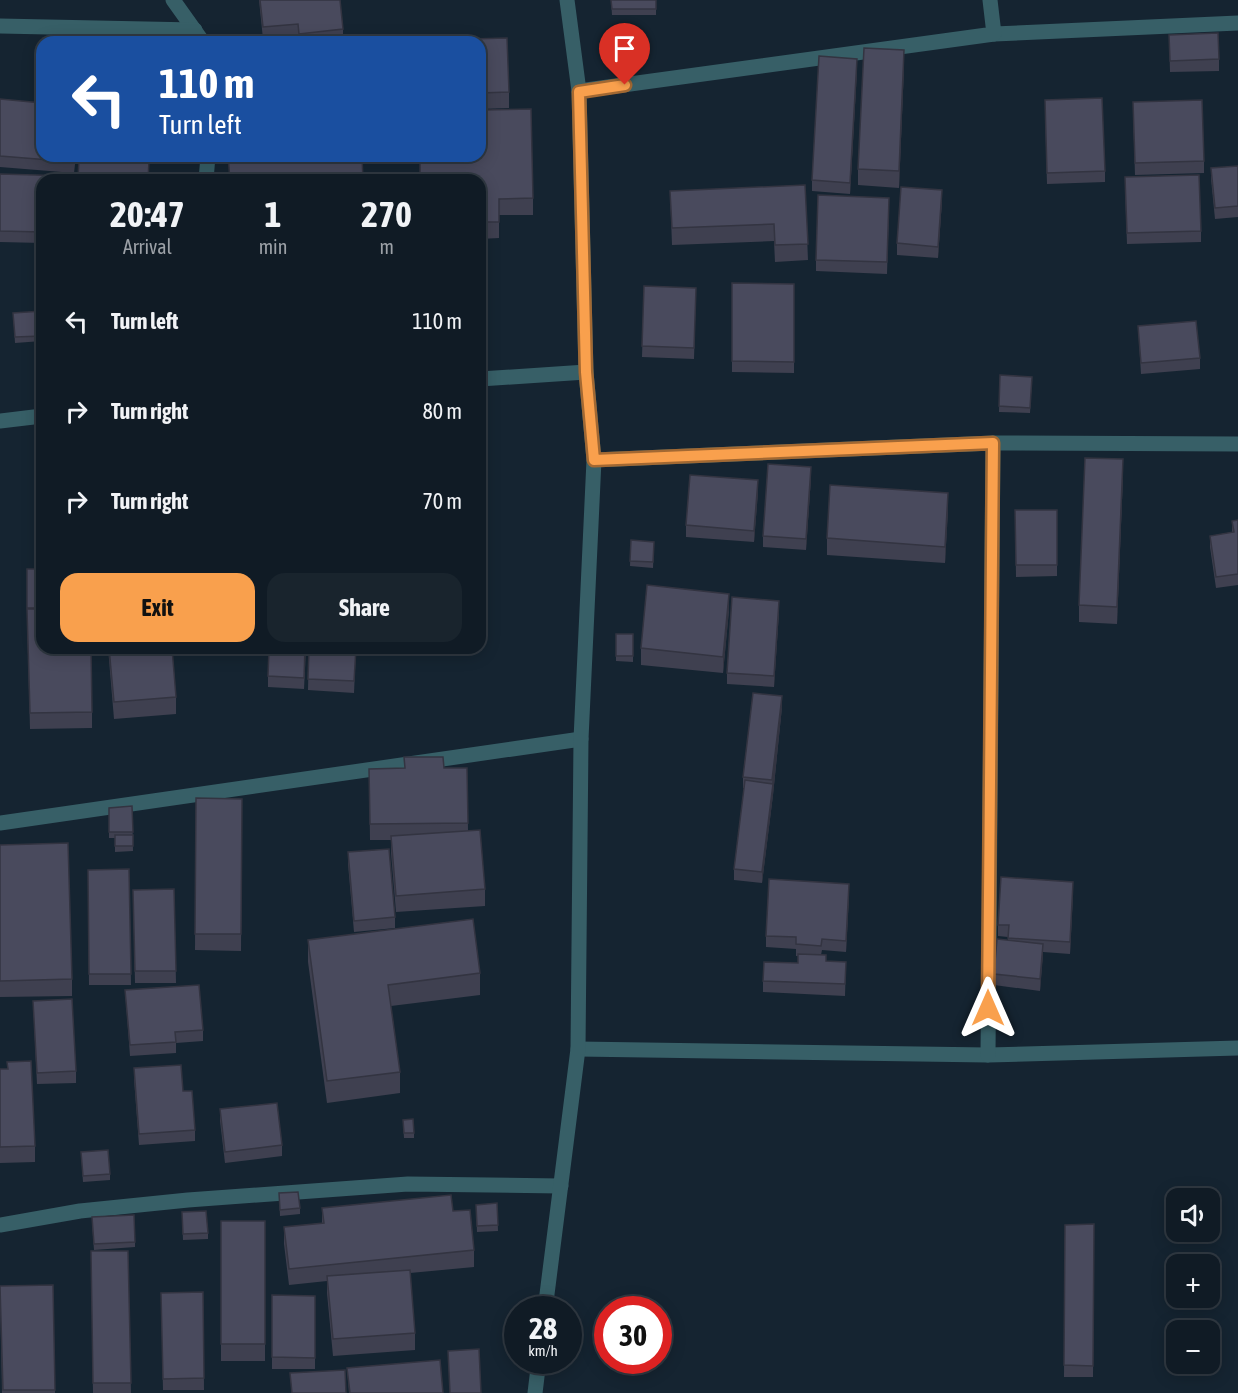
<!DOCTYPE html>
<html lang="en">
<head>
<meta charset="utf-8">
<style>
	body { margin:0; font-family:"Asap Condensed",sans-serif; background:#19242d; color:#f1f3f6; height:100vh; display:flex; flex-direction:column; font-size:22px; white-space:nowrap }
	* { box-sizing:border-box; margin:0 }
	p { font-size:20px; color:#9ca1a7 }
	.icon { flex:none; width:33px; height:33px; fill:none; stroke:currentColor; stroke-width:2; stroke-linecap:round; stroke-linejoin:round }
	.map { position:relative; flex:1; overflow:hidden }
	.details { position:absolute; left:36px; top:174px; width:450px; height:480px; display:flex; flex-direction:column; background:#101b25; border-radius:18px; box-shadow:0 3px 15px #0003,0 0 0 2px #303942 }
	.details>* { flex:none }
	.hud { position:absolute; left:36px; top:36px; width:450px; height:126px; border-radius:18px; box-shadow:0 3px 15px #0003,0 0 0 2px #303942; background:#1a4fa0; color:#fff; overflow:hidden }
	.controls { position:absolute; left:1166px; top:1188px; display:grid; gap:12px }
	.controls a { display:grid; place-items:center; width:54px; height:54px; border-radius:12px; background:#101b25; box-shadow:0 3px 15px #0003,0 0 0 2px #303942; font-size:30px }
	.speed { position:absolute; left:504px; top:1296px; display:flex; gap:12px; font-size:30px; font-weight:700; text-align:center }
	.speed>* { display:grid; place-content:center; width:78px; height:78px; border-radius:50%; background:#101b25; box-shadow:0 3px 15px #0003,0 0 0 2px #303942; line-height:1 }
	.speed small { font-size:15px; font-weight:400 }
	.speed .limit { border:9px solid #d22; background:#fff; color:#111 }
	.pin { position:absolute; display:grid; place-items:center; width:51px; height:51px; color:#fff; margin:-62px -26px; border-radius:50% 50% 50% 0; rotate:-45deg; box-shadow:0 0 6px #0007 }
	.pin .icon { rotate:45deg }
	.me { position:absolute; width:66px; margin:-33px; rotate:0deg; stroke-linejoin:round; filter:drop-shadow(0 0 4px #0008) }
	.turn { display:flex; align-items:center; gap:21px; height:126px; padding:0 24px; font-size:27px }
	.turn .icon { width:78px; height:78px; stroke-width:2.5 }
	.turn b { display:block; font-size:42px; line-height:51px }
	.eta { display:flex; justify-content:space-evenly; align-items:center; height:102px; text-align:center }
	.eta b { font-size:36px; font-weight:700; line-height:42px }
	.primary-button { display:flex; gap:12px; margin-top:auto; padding:12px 24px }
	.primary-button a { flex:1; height:69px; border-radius:18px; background:#f9a04d; color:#111; font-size:24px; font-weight:700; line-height:69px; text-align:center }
	.primary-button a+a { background:#19242d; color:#f1f3f6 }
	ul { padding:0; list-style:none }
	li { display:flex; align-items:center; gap:18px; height:90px; padding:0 24px }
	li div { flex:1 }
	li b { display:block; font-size:22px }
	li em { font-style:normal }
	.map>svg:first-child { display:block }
</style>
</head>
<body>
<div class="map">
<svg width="1238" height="1393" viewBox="0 0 1238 1393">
	<rect width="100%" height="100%" fill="#152431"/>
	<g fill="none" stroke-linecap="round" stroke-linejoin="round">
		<g stroke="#375f67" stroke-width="15">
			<path d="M173,0L203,42"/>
			<path d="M0,26L195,30"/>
			<path d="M994,34L1238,23"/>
			<path d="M579,91L994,34L990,0"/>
			<path d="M206,180L208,156"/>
			<path d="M480,379L586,372"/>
			<path d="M0,421L42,416"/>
			<path d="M594,460L993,443L1238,444"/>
			<path d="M0,823L581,739"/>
			<path d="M578,1049L988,1055L1238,1048"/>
			<path d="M988,1055L993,443"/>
			<path d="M0,1225L80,1211L188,1200L408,1184L561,1186"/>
			<path d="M545,1310L578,1049L581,739L594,460L586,372L579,91L567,0"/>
			<path d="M535,1393L539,1360"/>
		</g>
	</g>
	<g fill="#3f4050">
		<path d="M259,0H340L343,29V40L325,42H299L298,35L263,39Z"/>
		<path d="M611,0H656V15H612Z"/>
		<path d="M1169,35L1219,59V71L1170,72Z"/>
		<path d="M480,42L509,92V108L480,109Z"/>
		<path d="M904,67L899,188L858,185V169Z"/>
		<path d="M857,70L850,194L812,191V180Z"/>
		<path d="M0,99L42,156H76L74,173L0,167Z"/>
		<path d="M1045,111L1105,171V182L1047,184Z"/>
		<path d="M1133,114L1204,161V173L1135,175Z"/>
		<path d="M1238,166V217L1215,219L1211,179V168Z"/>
		<path d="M0,174L42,180V243L0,242Z"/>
		<path d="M480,180L533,198V215H499V238L480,239Z"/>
		<path d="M805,185L808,260L775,262L774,241L672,245L670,191Z"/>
		<path d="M1125,188L1201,231V242L1127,244Z"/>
		<path d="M942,201L938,258L897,255V243Z"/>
		<path d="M889,209L887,274L816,271V260Z"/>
		<path d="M732,283L794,284V373L732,372Z"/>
		<path d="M644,286L696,288L694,359L642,357Z"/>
		<path d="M42,311V341L15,343L13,313Z"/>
		<path d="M1138,326L1200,358V369L1141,374Z"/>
		<path d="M1000,375L1032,377L1030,413L999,412Z"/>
		<path d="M1123,476L1117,624L1079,622V605Z"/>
		<path d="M811,478L806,550L763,547V536Z"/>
		<path d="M758,492L754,542L686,537V525Z"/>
		<path d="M948,510L945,563L827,555V538Z"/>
		<path d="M1015,510H1057V576L1016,577Z"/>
		<path d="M1238,520V585L1216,588L1210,547V536L1232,532V521Z"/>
		<path d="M631,540L654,542L653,568L630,566Z"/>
		<path d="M27,569L92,712V728L30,729L27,619Z"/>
		<path d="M729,610L723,673L641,665V648Z"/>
		<path d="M779,612L774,687L727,684V673Z"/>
		<path d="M616,634H633V662L616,661Z"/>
		<path d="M108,648H172L176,697V714L114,719Z"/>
		<path d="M306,648L304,689L268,687V676Z"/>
		<path d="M309,648H356L354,693L308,690Z"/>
		<path d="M782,707L773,795L762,883L734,880V869L744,788H743V777Z"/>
		<path d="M467,768L468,830L485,889V906L396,912L391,853V840H370L369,769Z"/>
		<path d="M196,798L242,799L241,951L195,950Z"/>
		<path d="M132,806L133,851L115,852V838H109V808Z"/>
		<path d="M0,845L72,979V996L0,997Z"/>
		<path d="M348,852L395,917V928L354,932L348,864Z"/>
		<path d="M129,869L131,985H89L88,870Z"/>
		<path d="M174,889L176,983H135L133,890Z"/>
		<path d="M1073,893L1070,954L1043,952L1040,991L994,985V974L1008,941V937L998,936V925Z"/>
		<path d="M849,895L846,952L822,950L821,955L826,961L846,962L845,996L763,992V981L798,963V956H796V949L766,947V936Z"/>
		<path d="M308,940L480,973V995L391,1006L400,1072V1093L327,1103L308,962Z"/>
		<path d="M125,990L203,1030V1041L176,1043V1053L130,1056Z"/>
		<path d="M33,1001L76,1071V1083L37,1084Z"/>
		<path d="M134,1068L183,1091L195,1130V1141L139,1145L134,1079Z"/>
		<path d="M0,1069L35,1146V1162L0,1163Z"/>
		<path d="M220,1109L282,1145V1156L225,1163L220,1121Z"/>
		<path d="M403,1120L414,1133V1138H404Z"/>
		<path d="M81,1152L110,1174V1180L83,1182Z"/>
		<path d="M279,1193L300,1208V1214L280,1216Z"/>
		<path d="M497,1203L498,1231L477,1232L476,1205Z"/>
		<path d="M322,1208L453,1211L474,1250V1267L410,1273L415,1333V1350L333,1356L327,1293V1281L289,1285L284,1244V1227L322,1223Z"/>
		<path d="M182,1212L208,1233V1239L183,1240Z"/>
		<rect x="221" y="1221" width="44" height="140"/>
		<path d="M92,1223L135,1242V1247L94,1250Z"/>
		<path d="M1094,1224L1093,1377H1064L1065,1225Z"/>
		<path d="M91,1251H128L131,1393H93Z"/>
		<path d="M53,1285L55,1393H2L0,1286Z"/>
		<path d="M203,1292L204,1390H163L161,1293Z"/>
		<path d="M272,1295L315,1296V1369H272Z"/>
		<path d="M347,1368L443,1393H349Z"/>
	</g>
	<g fill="#333441">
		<path d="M904,50V67L899,188V171Z"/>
		<path d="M857,59V70L850,194V183Z"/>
		<path d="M942,190V201L938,258V247Z"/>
		<path d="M1123,459V476L1117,624V607Z"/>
		<path d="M811,467V478L806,550V539Z"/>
		<path d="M758,480V492L754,542V531Z"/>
		<path d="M948,493V510L945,563V547Z"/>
		<path d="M729,594V610L723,673V657Z"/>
		<path d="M779,601V612L774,687V676Z"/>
		<path d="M782,696V707L773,795L762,883V872Z"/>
		<path d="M1073,882V893L1070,954V942Z"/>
		<path d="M849,884V895L846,952V941Z"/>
		<path d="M1043,944V956L1040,991V979Z"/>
	</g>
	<g fill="#494a5d" stroke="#333441" stroke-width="1.5">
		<path d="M260,0H340L343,29L299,34L298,24L263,27Z"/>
		<path d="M611,0H656V9H612Z"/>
		<path d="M1218,33L1219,59L1170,61L1169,35Z"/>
		<path d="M507,38L509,92L480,93V42H392V41Z"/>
		<path d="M864,48L904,50L899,171L858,169Z"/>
		<path d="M819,56L857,59L850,183L812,180Z"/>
		<path d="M1102,98L1105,171L1047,173L1045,100Z"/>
		<path d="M0,99L42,103V156H75L74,162L0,156Z"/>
		<path d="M1202,100L1204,161L1135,163L1133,102Z"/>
		<path d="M531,109L533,198L499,199V222H480V180H420V156H480V110Z"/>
		<path d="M228,156H362L363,180H230Z"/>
		<path d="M79,157L149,161L148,180H78Z"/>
		<path d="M1238,166V206L1215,208L1211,168Z"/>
		<path d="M0,174L70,176V180H42V232L0,231Z"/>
		<path d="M1199,175L1201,231L1127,233L1125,177Z"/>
		<path d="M805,185L808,244L775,245L774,224L672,228L670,191Z"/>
		<path d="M901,187L942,190L938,247L897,243Z"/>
		<path d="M818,195L889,198L887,262L816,260Z"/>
		<path d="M732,283L794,284V362L732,361Z"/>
		<path d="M644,286L696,288L694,348L642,346Z"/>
		<path d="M42,311V336L15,337L13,313Z"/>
		<path d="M1196,321L1200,358L1141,363L1138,326Z"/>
		<path d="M1000,375L1032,377L1030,408L999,406Z"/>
		<path d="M1085,458L1123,459L1117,607L1079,605Z"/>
		<path d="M768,464L811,467L806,539L763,536Z"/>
		<path d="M690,475L758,480L754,531L686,525Z"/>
		<path d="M830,485L948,493L945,547L827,538Z"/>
		<path d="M1015,510H1057V565H1016Z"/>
		<path d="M1238,520V574L1216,577L1210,536L1234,532L1232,521Z"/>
		<path d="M631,540L654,542L653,562L630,561Z"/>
		<rect x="27" y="569" width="15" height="39"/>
		<path d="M647,585L729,594L723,657L641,648Z"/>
		<path d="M732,597L779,601L774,676L727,673Z"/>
		<path d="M27,609H42V648H91L92,712L30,713Z"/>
		<rect x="616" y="634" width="17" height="22"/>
		<path d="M109,648H172L176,697L114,702Z"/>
		<path d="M269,648H305L304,678L268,676Z"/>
		<path d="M309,648H356L354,681L308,679Z"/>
		<path d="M753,693L782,696L772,780L743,777Z"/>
		<path d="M404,757H443L444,768H467L468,823L370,824L369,769L405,768Z"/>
		<path d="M745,780L773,784L762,872L734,869Z"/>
		<path d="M196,798L242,799L241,934H195Z"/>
		<path d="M132,806L133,832H109V808Z"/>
		<path d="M480,830L485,889L396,896L391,836Z"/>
		<rect x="115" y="835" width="18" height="11"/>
		<path d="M68,843L72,979L0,981V845Z"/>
		<path d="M389,849L395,917L354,921L348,852Z"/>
		<path d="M129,869L131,974H89L88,870Z"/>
		<path d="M1001,877L1073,882L1070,942L1008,938L1009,925H998Z"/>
		<path d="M769,879L849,884L846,941L822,939L821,946L796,944V937L766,936Z"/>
		<path d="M174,889L176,971H135L133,890Z"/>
		<path d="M473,919L480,973L388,985L400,1072L327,1081L308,940Z"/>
		<path d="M997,939L1043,944L1040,979L994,974Z"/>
		<path d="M798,954L826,955V961L846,962L845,984L763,981L764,962L798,963Z"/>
		<path d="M199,985L203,1030L175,1032L176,1042L130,1045L125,990Z"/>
		<path d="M72,999L76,1071L37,1073L33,1001Z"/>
		<path d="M31,1061L35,1146L0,1147V1069H8L7,1062Z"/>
		<path d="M181,1065L183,1091H192L195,1130L139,1134L134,1068Z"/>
		<path d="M277,1103L282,1145L225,1152L220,1109Z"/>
		<path d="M413,1119L414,1133H404L403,1120Z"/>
		<path d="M108,1150L110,1174L83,1176L81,1152Z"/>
		<path d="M298,1192L300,1208L280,1210L279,1193Z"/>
		<path d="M451,1195L453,1211L470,1210L474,1250L289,1269L284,1227L324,1223L322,1208Z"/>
		<path d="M497,1203L498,1225L477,1226L476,1205Z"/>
		<path d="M206,1211L208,1233L183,1234L182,1212Z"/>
		<path d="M134,1215L135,1242L94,1244L92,1217Z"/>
		<rect x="221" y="1221" width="44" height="123"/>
		<path d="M1094,1224L1093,1366L1064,1365L1065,1225Z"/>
		<path d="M91,1251H128L131,1383H93Z"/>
		<path d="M410,1270L415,1333L333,1339L327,1276Z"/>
		<path d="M53,1285L55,1390H3L0,1286Z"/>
		<path d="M203,1292L204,1378L163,1379L161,1293Z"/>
		<path d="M272,1295L315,1296V1358L272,1357Z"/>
		<path d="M479,1349L481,1393H450L448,1351Z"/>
		<path d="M440,1360L443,1393H350L347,1368Z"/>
		<path d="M345,1370L346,1393H292L290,1373Z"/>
	</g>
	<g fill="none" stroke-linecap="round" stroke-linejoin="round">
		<defs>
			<path id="route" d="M625,85L579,92L586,372L594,460L993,443L988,1008"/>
		</defs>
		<use href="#route" stroke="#a26832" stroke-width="15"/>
		<use href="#route" stroke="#f9a04d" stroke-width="10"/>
	</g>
</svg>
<div class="controls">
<a><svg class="icon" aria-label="sound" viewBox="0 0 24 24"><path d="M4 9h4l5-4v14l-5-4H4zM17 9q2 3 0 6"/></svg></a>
<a>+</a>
<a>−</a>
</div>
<div class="speed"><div>28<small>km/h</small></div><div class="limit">30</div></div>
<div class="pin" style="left:625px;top:85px;background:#d93025"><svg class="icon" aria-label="arrive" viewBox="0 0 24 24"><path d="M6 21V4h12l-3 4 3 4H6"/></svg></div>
<svg class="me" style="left:988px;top:1008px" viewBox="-20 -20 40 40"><path d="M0-17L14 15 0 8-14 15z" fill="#f9a04d" stroke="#fff" stroke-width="4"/></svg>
<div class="hud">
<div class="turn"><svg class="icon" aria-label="left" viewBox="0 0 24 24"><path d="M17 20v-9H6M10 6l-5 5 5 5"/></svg><div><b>110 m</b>Turn left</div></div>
</div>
<section class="details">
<div class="eta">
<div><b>20:47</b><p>Arrival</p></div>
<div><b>1</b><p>min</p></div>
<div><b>270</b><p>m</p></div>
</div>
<ul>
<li><svg class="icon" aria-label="left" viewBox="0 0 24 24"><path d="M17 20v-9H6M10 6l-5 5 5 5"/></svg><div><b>Turn left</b></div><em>110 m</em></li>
<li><svg class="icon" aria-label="right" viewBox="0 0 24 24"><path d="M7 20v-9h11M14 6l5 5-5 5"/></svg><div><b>Turn right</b></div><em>80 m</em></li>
<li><svg class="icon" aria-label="right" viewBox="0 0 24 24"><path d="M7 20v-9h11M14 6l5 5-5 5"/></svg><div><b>Turn right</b></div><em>70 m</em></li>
</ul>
<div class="primary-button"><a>Exit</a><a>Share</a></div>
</section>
</div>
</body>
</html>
